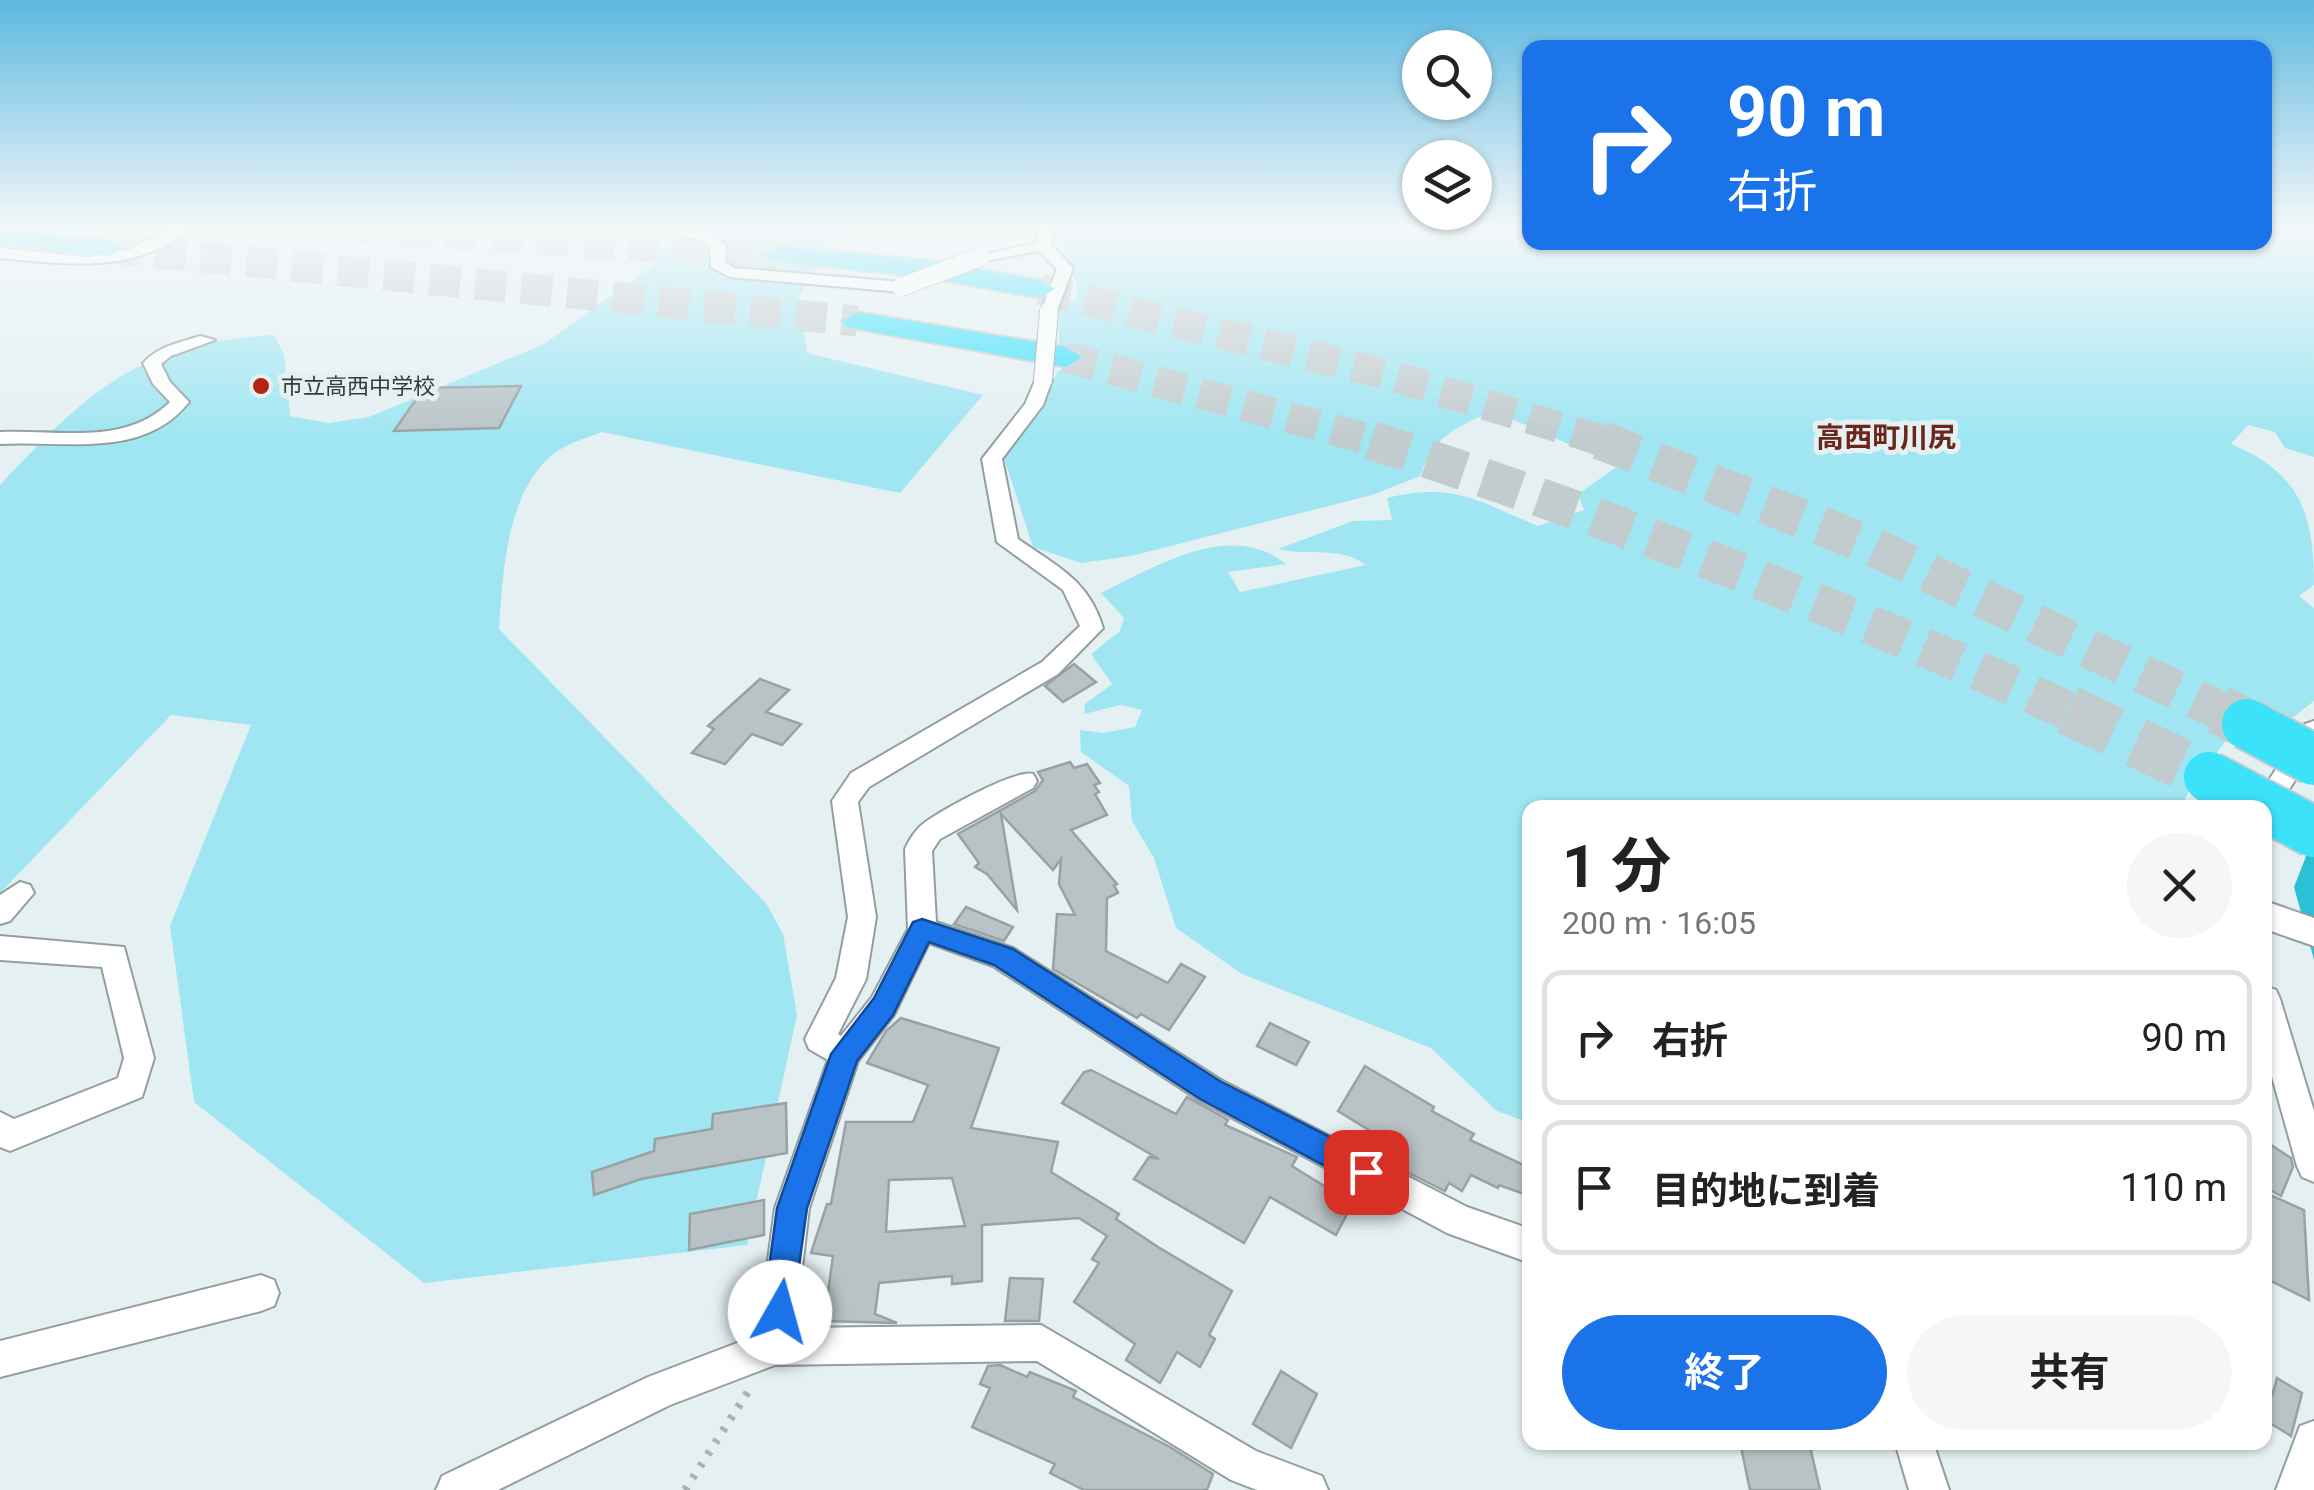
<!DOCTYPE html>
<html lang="ja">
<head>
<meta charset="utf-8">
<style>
	body { margin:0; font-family:Roboto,"Noto Sans JP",sans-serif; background:#f6f6f6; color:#222; height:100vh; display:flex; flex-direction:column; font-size:38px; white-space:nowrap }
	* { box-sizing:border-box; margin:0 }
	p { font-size:32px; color:#767676 }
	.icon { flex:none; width:55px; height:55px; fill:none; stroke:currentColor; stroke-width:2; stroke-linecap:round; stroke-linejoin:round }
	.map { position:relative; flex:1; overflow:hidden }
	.side { position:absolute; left:1522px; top:800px; width:750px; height:650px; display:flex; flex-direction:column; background:#fff; border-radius:20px; box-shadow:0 2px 8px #0004 }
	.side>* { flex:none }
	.guide { position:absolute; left:1522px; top:40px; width:750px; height:210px; border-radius:20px; box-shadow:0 2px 8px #0004; background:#1a73e8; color:#fff; overflow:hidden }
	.fabs { position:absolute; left:1402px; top:30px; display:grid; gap:20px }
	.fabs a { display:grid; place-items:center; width:90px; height:90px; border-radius:50%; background:#fff; box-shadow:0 2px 8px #0004; font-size:50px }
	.pin { position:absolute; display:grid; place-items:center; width:85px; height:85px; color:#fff; margin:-42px; border-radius:20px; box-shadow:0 5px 15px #0006 }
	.me { position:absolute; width:110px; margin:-55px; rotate:7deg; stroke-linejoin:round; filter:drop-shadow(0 0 8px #0008) }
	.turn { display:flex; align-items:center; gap:35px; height:210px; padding:0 40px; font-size:45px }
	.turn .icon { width:130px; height:130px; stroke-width:2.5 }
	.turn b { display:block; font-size:70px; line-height:85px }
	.round { display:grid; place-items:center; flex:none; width:105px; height:105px; border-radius:52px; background:#f6f6f6 }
	.overview { display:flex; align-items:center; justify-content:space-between; height:170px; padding:0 40px }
	h1 { font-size:60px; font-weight:700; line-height:75px }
	.primary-button { display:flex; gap:20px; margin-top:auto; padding:20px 40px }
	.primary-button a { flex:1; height:115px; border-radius:60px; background:#1a73e8; color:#fff; font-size:40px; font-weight:700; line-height:115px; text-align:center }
	.primary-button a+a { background:#f6f6f6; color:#222 }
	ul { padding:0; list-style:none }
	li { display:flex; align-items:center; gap:30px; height:135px; margin:0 20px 15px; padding:0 20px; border:5px solid #e0e0e0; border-radius:20px }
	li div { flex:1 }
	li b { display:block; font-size:38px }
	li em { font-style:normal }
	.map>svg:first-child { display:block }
</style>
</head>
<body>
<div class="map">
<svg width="2314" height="1490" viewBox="0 0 2314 1490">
	<rect width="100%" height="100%" fill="#e5f0f2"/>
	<g fill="#9fe6f2">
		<path d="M671,228H851L828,246L799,298L807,353L983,395L900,493L602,432C589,437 571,442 559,450C506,486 503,572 499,629L766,903L783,934L797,1015L747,1245L424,1283L194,1102L170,926L251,725L171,715L0,893V485C90,390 137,343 274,335L284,354L290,416L329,423L369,417L544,344L651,267L670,239Z"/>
		<path d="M1054,228H1530V242H2265V228H2314V457L2285,448L2275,432L2248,425L2231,444C2300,473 2314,513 2314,585L2299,596L2314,608V701L2281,727L2248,711L2189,790L2182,807L1530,808V1123L1497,1111L1431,1048L1242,974L1176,928L1154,858L1132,821L1129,786L1081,752L1080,730L1103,733L1135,727L1142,710L1121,705L1084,714L1085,704L1112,684L1091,654L1120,631L1124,618L1101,593C1155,567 1231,519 1286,564L1228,572L1240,592L1366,565C1338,545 1310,557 1278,549L1353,521L1392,520L1387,498C1454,482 1477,501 1538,526L1584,510L1578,494L1618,466L1494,411C1458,425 1432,438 1420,476L1372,495L1131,556L1081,563L1033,547L1004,458L1044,406L1057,372L1070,363L1073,352L1059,345L1058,307L1077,299V282L1062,259L1066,249L1050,241Z"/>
	</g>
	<path fill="#2dbfd5" d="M2314,836V960L2294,887Z"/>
	<g fill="#b9c3c5" stroke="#98a2a4" stroke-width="2.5" fill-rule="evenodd">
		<path d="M521,386L499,428L394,431L424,388Z"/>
		<path d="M1074,664L1096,682L1063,702L1045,686Z"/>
		<path d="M760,679L789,690L766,712L801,724L782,745L752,734L725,764L692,753L714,729L708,726Z"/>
		<path d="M1070,762L1074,768L1087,764L1100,783L1094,785L1099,792L1095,794L1107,815L1071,830L1117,884L1114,885L1118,893L1107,898L1106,951L1168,983L1181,964L1205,977L1169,1030L1141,1014L1137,1018L1053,969L1057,914L1075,915L1059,884L1061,859L1053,870L1001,814L1017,910L987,874L975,867L979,863L958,834L1035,791L1043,780L1038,772Z"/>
		<path d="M966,907L1013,927L1004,941L954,924Z"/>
		<path d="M901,1018L999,1048L971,1128L1058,1142L1051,1172L1119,1214L1116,1219L1158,1247L1232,1291L1209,1335L1215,1339L1200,1367L1177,1352L1160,1383L1126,1360L1135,1344L1074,1302L1099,1263L1092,1259L1107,1236L1079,1218L982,1225V1281L952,1284V1276L879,1283L875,1314L897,1323L824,1321L833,1256L811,1253L827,1204H831L846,1122H913L928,1085L867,1063L886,1031ZM952,1178L965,1226L886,1232L889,1180Z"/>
		<path d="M1270,1023L1309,1042L1296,1065L1257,1046Z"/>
		<path d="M1365,1066L1434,1107L1432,1111L1474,1134L1470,1140L1530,1168V1196L1499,1185L1498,1188L1471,1175L1462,1191L1449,1183L1445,1191L1397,1167L1406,1153L1338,1111Z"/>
		<path d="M1091,1070L1176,1114L1187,1097L1228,1120L1225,1125L1297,1157L1292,1166L1329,1189L1333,1182L1357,1195L1336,1235L1270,1197L1244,1243L1134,1179L1149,1157L1159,1159L1062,1103L1084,1072Z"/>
		<path d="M786,1103L787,1153L641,1179L594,1195L592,1172L654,1151L655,1139L712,1129L713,1114Z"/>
		<path d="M2265,1141L2291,1158L2293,1167L2281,1196L2265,1187Z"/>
		<path d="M2270,1195L2304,1210L2309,1300L2265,1278Z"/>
		<path d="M764,1200V1235L689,1250L690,1214Z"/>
		<path d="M1010,1278L1043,1279L1039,1321H1005Z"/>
		<path d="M1000,1365L1027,1377L1030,1372L1076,1391L1073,1397L1170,1447L1213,1474L1207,1490H1084L1050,1473L1055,1464L972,1427L990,1388L980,1384L988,1366Z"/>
		<path d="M1281,1371L1317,1394L1291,1448L1253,1424Z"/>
		<path d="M2277,1378L2302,1393L2291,1436L2265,1420V1391L2272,1396Z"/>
		<path d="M1740,1442H1809L1820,1490H1750Z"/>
	</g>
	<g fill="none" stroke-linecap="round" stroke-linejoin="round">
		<g stroke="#c2cbcd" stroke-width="31" stroke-dasharray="31 15" stroke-linecap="butt">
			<path d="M354,228L778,254"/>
			<path d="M109,248L857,321"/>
			<path d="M1040,289L1393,376L1607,442"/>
			<path d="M1066,357L1379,442"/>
		</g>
		<g stroke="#c2cbcd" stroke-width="39" stroke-dasharray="39 20" stroke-linecap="butt">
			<path d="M1371,440C1611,518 1844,609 2073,713"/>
			<path d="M1600,440L1867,544L2225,713"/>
		</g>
		<g stroke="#c2cbcd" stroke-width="50" stroke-dasharray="50 25" stroke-linecap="butt">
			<path d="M2068,710L2209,777"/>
			<path d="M2219,710L2247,724"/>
		</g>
		<defs>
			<g id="minor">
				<path d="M171,228H191C136,275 66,264 0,258V248L89,257L128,250Z"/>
				<path d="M654,228L713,234L726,246L725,262L734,268L901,282L909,287L901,292L730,277L711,267L710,247L703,241Z"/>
				<path d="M1038,228H1054L1051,245L1073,268L1057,311L1049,316L1041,311L1057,269L1039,251L980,262L972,257L1036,243Z"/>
				<path d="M200,336L215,340L171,356L161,364L170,382L189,402C143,460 65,440 0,444V432C58,429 124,447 170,402L153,384L143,363C159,346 178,343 200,336Z"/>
				<path d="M1043,375L1052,380L1043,405L1002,459L1018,539C1056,566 1089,580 1103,628L1058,674L869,787L858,802L876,917L866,979L838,1034L841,1036L872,997L908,929L905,849C909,840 916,829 924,823C942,810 1015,769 1033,774L1037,781L1033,788L940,839L932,851L936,922L1013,948L1221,1080L1467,1207L1530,1229V1263L1447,1233L1199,1100L993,966L929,943L894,1015L858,1061L809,1208L795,1328L1041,1325L1256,1451L1322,1476L1328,1490H1257L1231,1480L1037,1361L775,1365L670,1405L498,1490H436L442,1476L648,1377L758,1335L775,1208L828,1060L809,1049L805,1039L836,978L848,917L832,801L851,773L1042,662L1080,626L1063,590L997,542L982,459L1025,404L1037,376Z"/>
				<path d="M2314,721V750L2273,815L2265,818V808H2251L2305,724Z"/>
				<path d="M20,882L30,885L34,893L10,921L0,924V895Z"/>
				<path d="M0,936L124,947L154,1058L142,1097L10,1151L0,1147V1112L14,1119L118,1078L124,1058L102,967L0,960Z"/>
				<path d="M2265,986L2276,990L2280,999L2314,1111V1182L2302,1177L2297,1166L2265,1052Z"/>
				<path d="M261,1275L274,1280L279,1293L274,1306L261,1311L0,1377V1341Z"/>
				<path d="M2314,1421V1490H2276L2300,1426Z"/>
				<path d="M1895,1442H1933L1949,1490H1909Z"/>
			</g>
			<path id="tertiary" d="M2265,901L2314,918V946L2265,929Z"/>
			<g id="motorway">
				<path d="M0,229L109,240L123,248L109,256L0,245Z"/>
				<path d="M778,246L929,260L1040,280L1055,289L1040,298L929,278L768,260L764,254Z"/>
				<path d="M857,312L1066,347L1082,357L1066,367L846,327L842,321Z"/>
			</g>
		</defs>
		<use href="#minor" stroke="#939ea0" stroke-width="4"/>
		<use href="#tertiary" stroke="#939ea0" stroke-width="4"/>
		<use href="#motorway" stroke="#cacccc" stroke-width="4"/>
		<path stroke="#a9b2b4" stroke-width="8" stroke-dasharray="4 10" stroke-linecap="butt" d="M685,1490L751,1387"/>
		<use href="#minor" fill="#fff" fill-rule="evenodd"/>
		<use href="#tertiary" fill="#fff" fill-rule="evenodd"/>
		<use href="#motorway" fill="#3ce1fa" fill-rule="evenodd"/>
		<defs>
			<g id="minor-bridge">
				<path d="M901,287L980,257"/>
				<path d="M1043,380L1049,311"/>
			</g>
			<g id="motorway-bridge">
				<path d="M2247,724L2314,760"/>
				<path d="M2209,777L2314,832"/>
			</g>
		</defs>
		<use href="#minor-bridge" stroke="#939ea0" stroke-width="20" stroke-linecap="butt"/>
		<use href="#motorway-bridge" stroke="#cacccc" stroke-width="54" stroke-linecap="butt"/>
		<use href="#minor-bridge" stroke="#fff" stroke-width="18"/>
		<use href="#motorway-bridge" stroke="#3ce1fa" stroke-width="50"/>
	</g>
	<linearGradient id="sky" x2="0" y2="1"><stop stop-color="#5db8e0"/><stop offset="0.52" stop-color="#f3f8f9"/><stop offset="1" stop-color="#f3f8f9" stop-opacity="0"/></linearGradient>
	<rect width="2314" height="437" fill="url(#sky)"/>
	<path fill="#1a73e8" stroke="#114b97" stroke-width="2.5" d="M922,919L1013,949L1220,1081L1377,1161L1381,1172L1377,1182L1366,1186L1355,1182L1200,1099L994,965L929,942L893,1015L857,1061L807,1208L791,1324L780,1328L768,1324L763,1312L777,1208L831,1054L874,998L913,922Z"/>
	<circle fill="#b32416" stroke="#e5f0f2" stroke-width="4" cx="261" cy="386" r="10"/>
	<g text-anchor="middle" stroke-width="10" stroke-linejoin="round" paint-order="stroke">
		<g font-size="22" fill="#35393a" stroke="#e5f0f2" text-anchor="start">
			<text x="281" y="394">市立高西中学校</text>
		</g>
		<g font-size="28" font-weight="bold" fill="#6a251c" stroke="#e5f0f2">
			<text x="1886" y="447">高西町川尻</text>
		</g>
	</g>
</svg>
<div class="fabs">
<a><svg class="icon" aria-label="search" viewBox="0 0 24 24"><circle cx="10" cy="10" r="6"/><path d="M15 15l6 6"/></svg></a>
<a><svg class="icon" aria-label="layers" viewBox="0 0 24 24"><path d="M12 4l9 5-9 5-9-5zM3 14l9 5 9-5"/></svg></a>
</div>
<div class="pin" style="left:1366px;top:1172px;background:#d93025"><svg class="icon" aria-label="arrive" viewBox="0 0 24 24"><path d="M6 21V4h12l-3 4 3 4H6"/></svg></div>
<svg class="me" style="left:780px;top:1312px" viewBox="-20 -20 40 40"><circle r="19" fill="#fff"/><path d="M0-13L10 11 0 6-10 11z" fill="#1a73e8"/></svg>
<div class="guide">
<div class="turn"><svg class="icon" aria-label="right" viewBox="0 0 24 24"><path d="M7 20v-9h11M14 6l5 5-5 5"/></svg><div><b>90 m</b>右折</div></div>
</div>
<section class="side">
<div class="overview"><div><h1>1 分</h1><p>200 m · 16:05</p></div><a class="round"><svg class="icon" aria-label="close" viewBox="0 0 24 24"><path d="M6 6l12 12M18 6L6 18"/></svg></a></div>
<ul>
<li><svg class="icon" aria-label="right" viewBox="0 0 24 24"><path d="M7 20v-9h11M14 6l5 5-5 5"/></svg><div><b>右折</b></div><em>90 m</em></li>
<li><svg class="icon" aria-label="arrive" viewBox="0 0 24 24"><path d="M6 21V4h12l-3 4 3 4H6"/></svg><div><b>目的地に到着</b></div><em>110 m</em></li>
</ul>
<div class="primary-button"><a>終了</a><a>共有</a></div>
</section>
</div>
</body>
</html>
